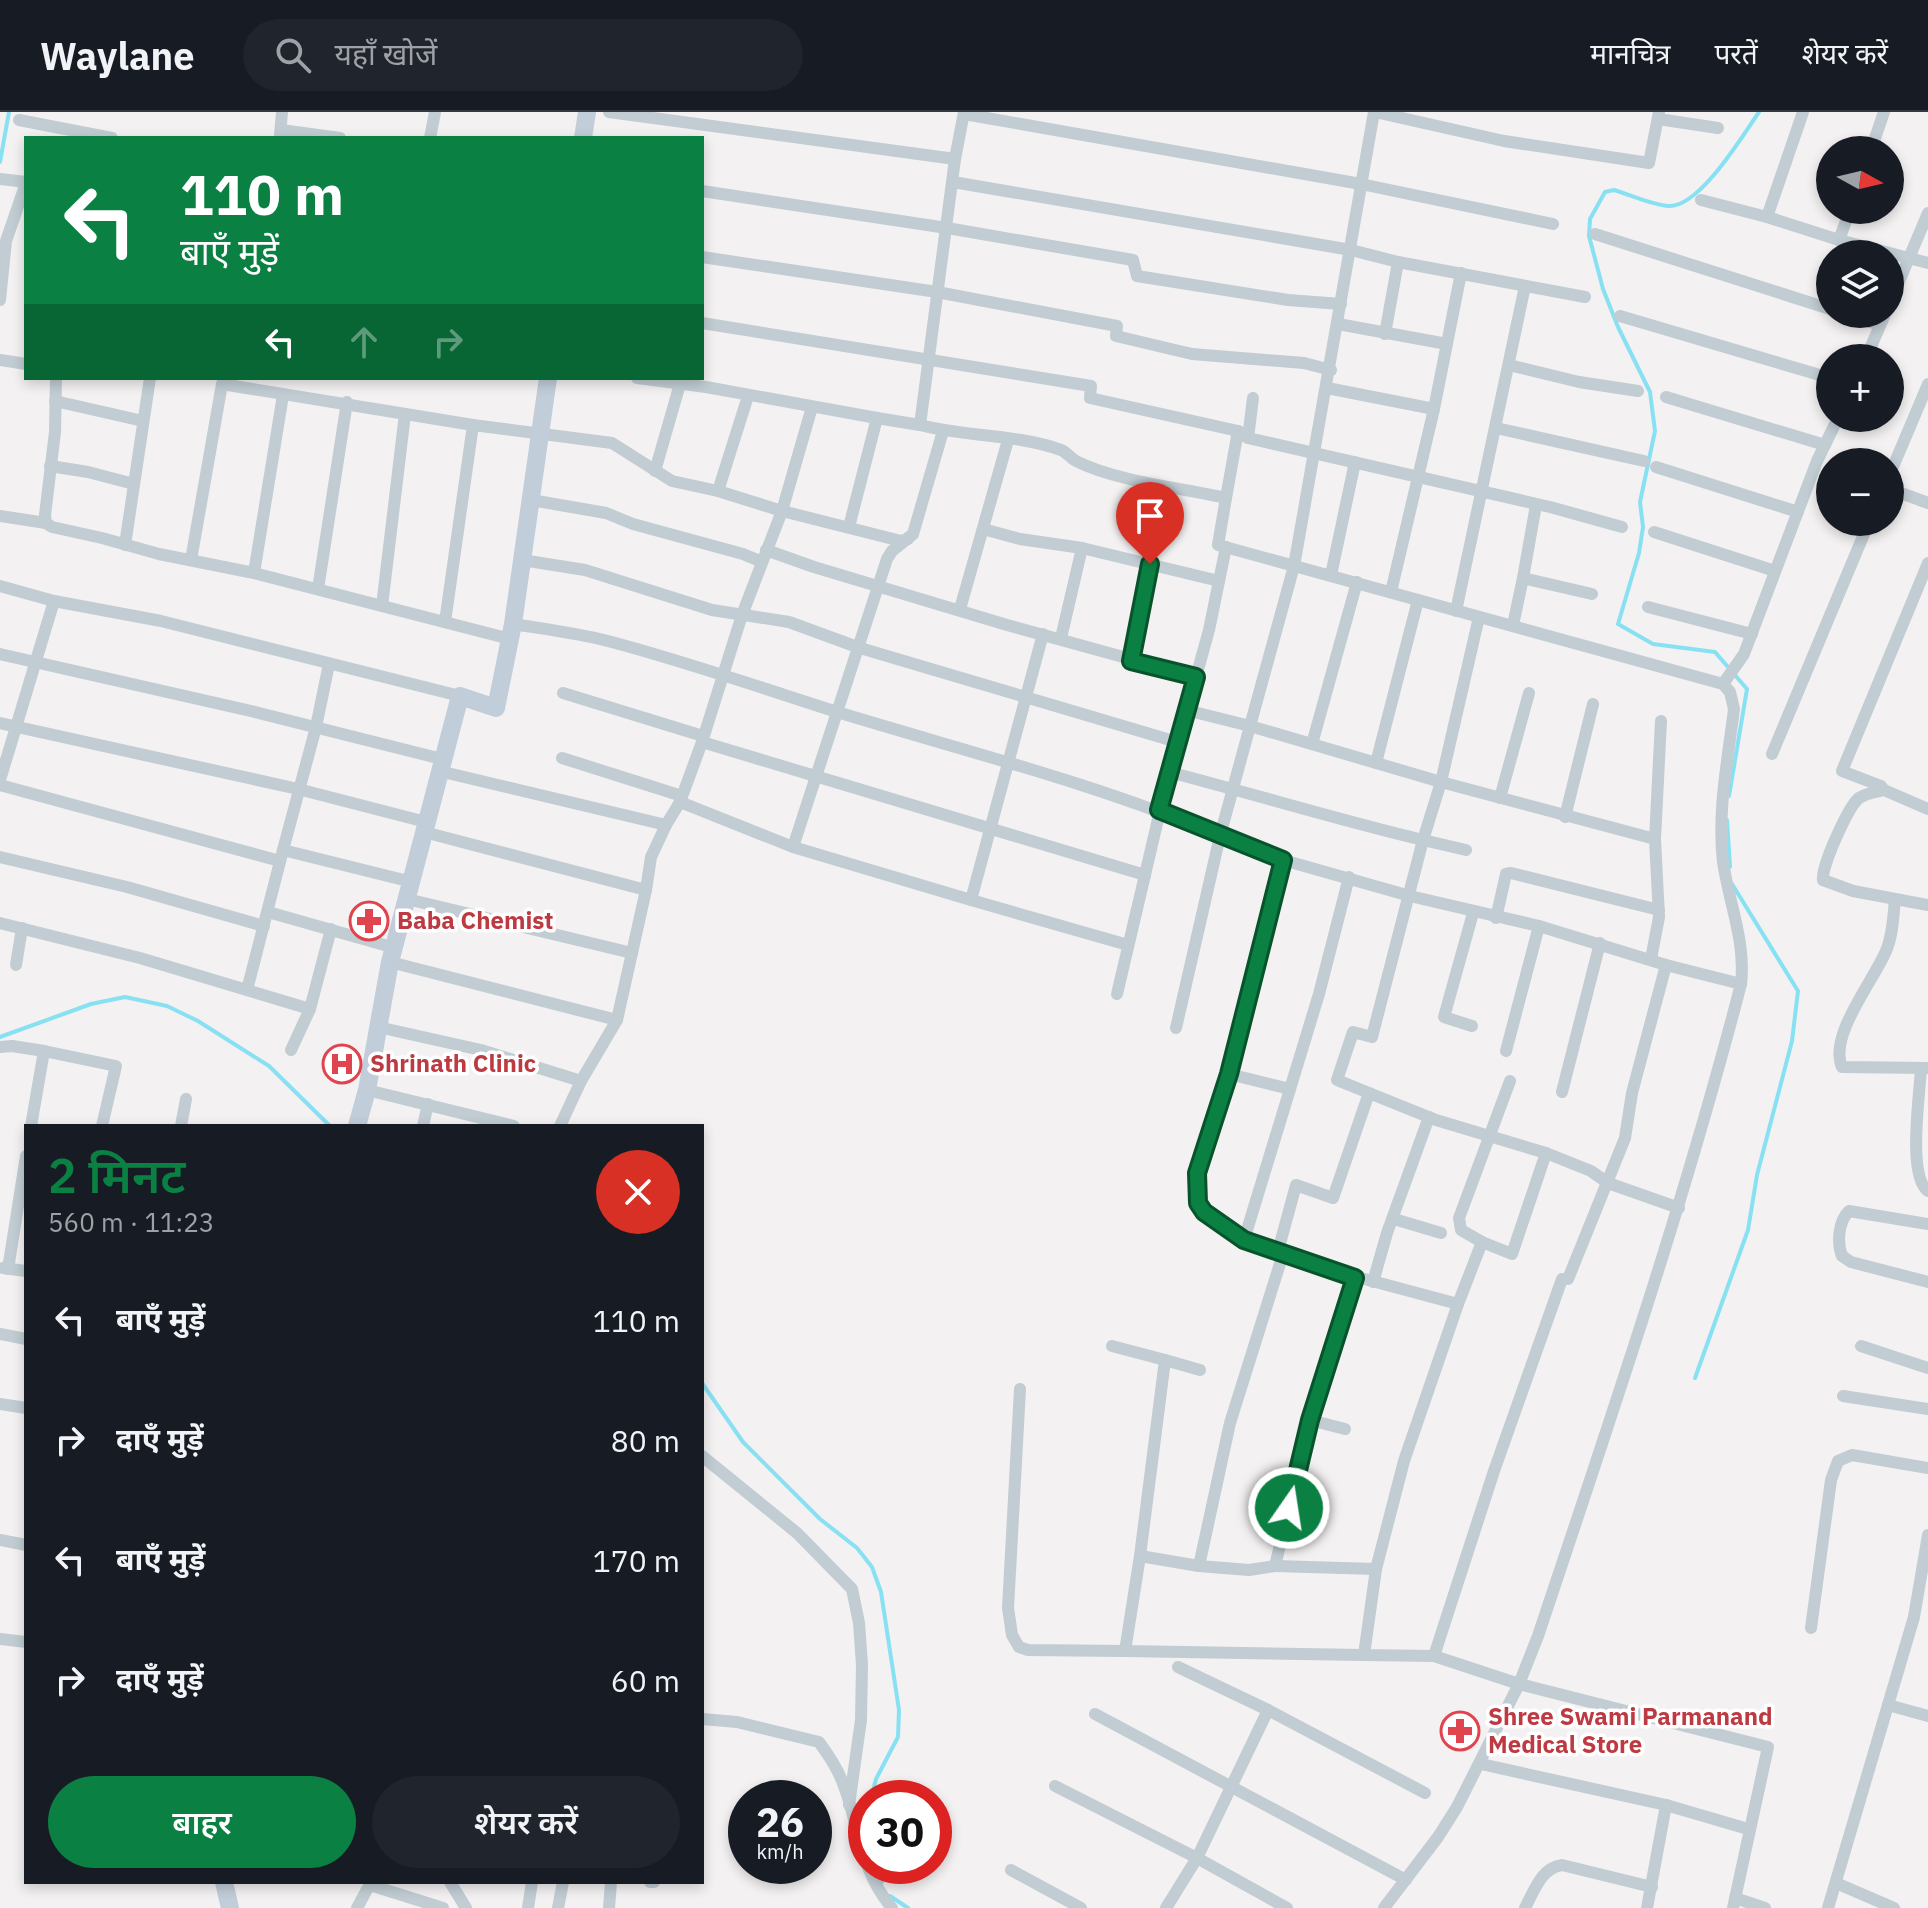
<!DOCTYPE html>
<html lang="hi">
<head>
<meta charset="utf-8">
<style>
	body { margin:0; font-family:"IBM Plex Sans","Noto Sans Devanagari",sans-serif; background:#20242c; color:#f1f3f6; height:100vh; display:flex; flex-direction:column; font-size:30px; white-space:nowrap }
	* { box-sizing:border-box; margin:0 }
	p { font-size:26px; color:#9ea1a6 }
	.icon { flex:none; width:44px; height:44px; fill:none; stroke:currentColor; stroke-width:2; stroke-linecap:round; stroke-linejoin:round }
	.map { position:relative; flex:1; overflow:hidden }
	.panel { position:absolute; left:24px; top:1012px; width:680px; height:760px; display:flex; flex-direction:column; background:#171b24; border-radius:0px; box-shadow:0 4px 12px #0003 }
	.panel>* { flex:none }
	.top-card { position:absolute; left:24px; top:24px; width:680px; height:244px; border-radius:0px; box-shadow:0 4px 12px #0003; background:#0b8043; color:#fff; overflow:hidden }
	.needle { width:52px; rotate:98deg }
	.tools { position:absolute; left:1816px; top:24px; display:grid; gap:16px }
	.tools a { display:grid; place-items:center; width:88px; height:88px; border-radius:50%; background:#171b24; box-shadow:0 4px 12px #0003; font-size:40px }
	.speed { position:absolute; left:728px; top:1668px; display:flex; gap:16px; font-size:40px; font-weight:700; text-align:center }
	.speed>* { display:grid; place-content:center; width:104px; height:104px; border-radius:50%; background:#171b24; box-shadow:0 4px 12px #0003; line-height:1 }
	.speed small { font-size:20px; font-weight:400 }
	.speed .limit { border:12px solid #d22; background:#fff; color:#111 }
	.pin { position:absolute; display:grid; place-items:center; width:68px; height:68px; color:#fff; margin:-82px -34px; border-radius:50% 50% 50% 0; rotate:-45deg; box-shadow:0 0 8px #0007 }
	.pin .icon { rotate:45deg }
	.me { position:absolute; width:88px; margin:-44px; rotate:13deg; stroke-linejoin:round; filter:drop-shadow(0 0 6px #0008) }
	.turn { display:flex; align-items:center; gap:28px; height:168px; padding:0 24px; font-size:36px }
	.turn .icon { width:104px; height:104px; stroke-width:2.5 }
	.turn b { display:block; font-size:56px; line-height:68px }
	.lanes { display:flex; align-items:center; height:76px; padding:0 24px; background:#0003; justify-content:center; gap:40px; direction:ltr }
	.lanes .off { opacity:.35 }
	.round { display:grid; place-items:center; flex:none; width:84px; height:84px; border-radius:42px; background:#20242c }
	.headline { display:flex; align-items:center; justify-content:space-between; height:136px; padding:0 24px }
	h1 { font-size:48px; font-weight:600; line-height:60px; color:#0b8043 }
	.action { display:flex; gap:16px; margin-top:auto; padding:16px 24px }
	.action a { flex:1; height:92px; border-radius:48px; background:#0b8043; color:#fff; font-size:32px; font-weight:600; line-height:92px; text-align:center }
	.action a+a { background:#20242c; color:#f1f3f6 }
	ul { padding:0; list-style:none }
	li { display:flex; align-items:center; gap:24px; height:120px; padding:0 24px }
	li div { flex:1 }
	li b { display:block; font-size:30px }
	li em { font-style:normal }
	header { display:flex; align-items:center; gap:48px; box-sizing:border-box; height:112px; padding:0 40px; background:#171b24; border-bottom:2px solid #363941 }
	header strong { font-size:38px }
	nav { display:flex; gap:44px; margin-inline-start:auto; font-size:28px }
	.search { width:560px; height:72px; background:#20242c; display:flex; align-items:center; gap:20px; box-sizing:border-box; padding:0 28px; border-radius:44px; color:#9ea1a6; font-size:30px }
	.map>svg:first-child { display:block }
</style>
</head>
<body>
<header>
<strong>Waylane</strong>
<div class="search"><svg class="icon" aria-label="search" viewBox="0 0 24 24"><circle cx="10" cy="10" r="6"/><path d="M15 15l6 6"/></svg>यहाँ खोजें</div>
<nav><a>मानचित्र</a><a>परतें</a><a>शेयर करें</a></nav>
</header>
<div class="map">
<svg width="1928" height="1796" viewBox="0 0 1928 1796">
	<rect width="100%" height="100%" fill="#f3f1f1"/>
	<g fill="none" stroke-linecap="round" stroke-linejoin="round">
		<g stroke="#88e0f3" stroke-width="4">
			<path d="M0,50L9,0"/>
			<path d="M1729,684L1747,577L1715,540L1653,532L1618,512L1639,441L1643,415L1640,390L1655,319L1650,280L1618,215L1603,177L1589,124L1590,107L1605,80L1614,78C1631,83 1652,93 1669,94C1700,95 1743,23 1759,0"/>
			<path d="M1727,708L1730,755"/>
			<path d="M0,925L91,892L125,885L167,894L198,909L269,954L330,1014"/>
			<path d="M1695,1266L1748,1118L1757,1063L1792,929L1798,879L1732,772"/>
			<path d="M702,1271L743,1330L820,1407L857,1436L872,1455L881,1480L899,1598L898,1625L876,1667L871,1686"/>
			<path d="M866,1713V1716"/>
			<path d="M875,1754L882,1770"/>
			<path d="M890,1784L908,1796"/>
		</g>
		<g stroke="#c1ccd3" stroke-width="12">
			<path d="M609,0L955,47"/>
			<path d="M964,0L955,47L920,313C966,325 1017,322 1061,338C1067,340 1070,346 1076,349C1115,369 1182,376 1226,386L1218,433L1723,572L1744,542L1817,349L1838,306"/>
			<path d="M1374,0L1294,454L1250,614L1441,670L1479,505"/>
			<path d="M1375,0L1504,29L1649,51L1659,0"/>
			<path d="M964,2L1361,72L1553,112"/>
			<path d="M1658,7L1718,16"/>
			<path d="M19,8L112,26"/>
			<path d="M281,18L340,26"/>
			<path d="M280,23L282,0"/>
			<path d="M430,26L435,0"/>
			<path d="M1871,38L1884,0"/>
			<path d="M0,67L26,70"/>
			<path d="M953,70L1351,138L1398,150L1585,185"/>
			<path d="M702,79L947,116L1133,148L1137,164L1288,188L1341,192"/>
			<path d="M1701,88L1767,105L1839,128L1928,151"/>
			<path d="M1767,105L1803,0"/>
			<path d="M1595,122L1830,197"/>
			<path d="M1839,128L1850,98"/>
			<path d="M702,145L937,180L1117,214L1116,224L1192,242L1304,251L1331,258"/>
			<path d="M0,188L6,129L26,71"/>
			<path d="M1890,191L1928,101"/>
			<path d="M1846,202L1880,213"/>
			<path d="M1620,204L1830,266"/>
			<path d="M702,211L1091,274L1090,286L1238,319L1248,326L1550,395L1622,415"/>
			<path d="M1338,212L1447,232"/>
			<path d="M1385,222L1398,150"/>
			<path d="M1866,246L1885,202"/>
			<path d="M0,248L26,252"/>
			<path d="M1509,253L1579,270L1638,279"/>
			<path d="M56,266L55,320L45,403L46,411L52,415L102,426L159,442L254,461L510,527"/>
			<path d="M226,266L222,272L473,313L612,331L672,369L718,379L782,399L901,429L908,427"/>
			<path d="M637,266L706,275L877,306"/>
			<path d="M1327,276L1434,297"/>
			<path d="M1666,285L1825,333"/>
			<path d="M55,289L143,309"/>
			<path d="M1496,316L1644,349"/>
			<path d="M943,319L913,422L892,439L887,447L793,735L971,788"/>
			<path d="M1248,326L1253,286"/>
			<path d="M50,354L88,360L134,372"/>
			<path d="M1656,355L1798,400"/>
			<path d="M655,359L680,272"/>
			<path d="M1890,362L1928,272"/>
			<path d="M1890,377L1928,391"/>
			<path d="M718,379L748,284"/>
			<path d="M1226,386L1238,319"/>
			<path d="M531,388L606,401L633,412L743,442L762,450"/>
			<path d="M0,404L46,411"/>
			<path d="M849,415L877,306L920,313"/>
			<path d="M983,417L1020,427L1082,436L1219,469"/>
			<path d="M1654,420L1775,459"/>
			<path d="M125,433L150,266"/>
			<path d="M191,448L222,272"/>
			<path d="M522,448L585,458L712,498L789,510L860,536L1177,630L1169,660C1254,682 1338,708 1423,728L1372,925L1353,920L1337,968L1369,981L1333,1086L1296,1073L1278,1139"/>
			<path d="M1928,451L1842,659L1881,674L1884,678L1928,697"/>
			<path d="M254,461L283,283"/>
			<path d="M1331,463L1355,350"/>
			<path d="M1523,466L1536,393"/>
			<path d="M0,474L54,489L161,509L460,584"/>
			<path d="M318,477L347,290"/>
			<path d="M1391,480L1434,297L1461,161"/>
			<path d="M382,494L405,302"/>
			<path d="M1648,495L1752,522"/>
			<path d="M960,497L1008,328"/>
			<path d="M1456,499L1525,174"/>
			<path d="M445,510L473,313"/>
			<path d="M513,512C544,517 577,521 608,529C684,549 759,575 834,599C964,639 1095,671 1220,724L1250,614L1186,598L1196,565L1007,513L814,455L766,438"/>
			<path d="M1513,513L1523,466L1592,482"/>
			<path d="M1043,522L971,788L1128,833"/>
			<path d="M1061,526L1082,436"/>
			<path d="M0,542L255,600L442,647"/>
			<path d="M1131,549L1150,452"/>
			<path d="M1196,565L1209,518L1226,435"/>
			<path d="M563,581L703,624"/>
			<path d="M0,611L298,677L426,710"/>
			<path d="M702,630L1145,763L1169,660"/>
			<path d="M1177,630L1186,598"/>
			<path d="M1312,632L1357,470"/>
			<path d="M1772,642L1869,410"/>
			<path d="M562,646L682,684"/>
			<path d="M1376,651L1418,488"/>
			<path d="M439,659L666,713"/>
			<path d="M0,668L54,489"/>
			<path d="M0,673L280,749"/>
			<path d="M1884,678C1876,680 1866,681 1859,686C1848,695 1821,755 1823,768L1853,779L1928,793"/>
			<path d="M1500,686L1529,581"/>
			<path d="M680,690L793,735"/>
			<path d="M1565,705L1593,592"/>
			<path d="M424,720L646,778"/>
			<path d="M1655,727L1661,609"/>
			<path d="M283,738L316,615L329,552"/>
			<path d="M1466,738L1423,728L1441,670L1655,727L1659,805L1651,847"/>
			<path d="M0,745L127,775L264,814"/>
			<path d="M1283,748L1229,962L1197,1061L1198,1091L1204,1100L1244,1128L1316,1154L1458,1192"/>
			<path d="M407,787L632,841"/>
			<path d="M1895,788C1893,805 1893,823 1886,839C1874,868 1828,924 1842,955L1928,956"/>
			<path d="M268,800L395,836"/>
			<path d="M1496,806L1506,762L1511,761L1659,798"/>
			<path d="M0,811L140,846L310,897"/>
			<path d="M390,850L617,908"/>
			<path d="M16,853L22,816"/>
			<path d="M247,878L283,738L412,770"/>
			<path d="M1117,882L1145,763"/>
			<path d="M1472,914L1444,905L1473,801"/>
			<path d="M378,915L481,938L581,969"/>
			<path d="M1176,916L1220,724L1283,748L1410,784L1539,814L1666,853L1741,872"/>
			<path d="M0,935L12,934L44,939"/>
			<path d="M291,938L310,897L331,817"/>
			<path d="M1506,939L1539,814"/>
			<path d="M1921,956C1920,981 1907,1064 1928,1079"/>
			<path d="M1229,962L1290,977"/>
			<path d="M1510,969L1459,1106L1461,1118L1482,1130L1512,1142L1546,1041"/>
			<path d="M367,978L514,1014"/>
			<path d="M1562,980L1600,831"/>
			<path d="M1369,981L1436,1008L1546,1041L1591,1059L1608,1071L1679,1096"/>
			<path d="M31,1014L44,939L116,954L102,1014"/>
			<path d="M181,1014L186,987"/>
			<path d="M423,1014L428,992"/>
			<path d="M560,1014L581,969L617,908L646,778L651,745L666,713L680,690L702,630L742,503L782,399L812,295"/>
			<path d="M1394,1107L1441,1121"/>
			<path d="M1928,1112L1849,1099C1838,1110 1837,1131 1842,1144L1851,1150L1928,1170"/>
			<path d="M1244,1128L1319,882L1349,765"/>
			<path d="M1482,1130L1458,1192L1404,1349L1376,1457L1364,1543L1434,1544L1519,1572L1538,1524C1610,1308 1684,1092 1741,872C1746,830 1729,791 1723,750C1717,700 1728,647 1734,597L1730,580L1723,572"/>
			<path d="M3,1156L26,1159"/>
			<path d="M8,1157L26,1044"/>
			<path d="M1568,1167L1625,1026L1632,981L1666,853"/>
			<path d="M1373,1170L1387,1121L1429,1005"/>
			<path d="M0,1222L26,1227"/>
			<path d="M1112,1234L1165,1248"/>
			<path d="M1861,1234L1928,1256"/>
			<path d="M1020,1277L1008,1496L1012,1523L1019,1535L1028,1538L1125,1539"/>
			<path d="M1843,1284L1928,1297"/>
			<path d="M0,1292L26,1296"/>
			<path d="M1310,1308L1355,1166"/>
			<path d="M1345,1317L1310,1308L1275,1454L1376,1457"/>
			<path d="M702,1344L797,1421L852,1477L859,1511L862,1553L861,1608L849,1693"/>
			<path d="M0,1428L26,1433"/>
			<path d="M1140,1444L1125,1539L1364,1543"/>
			<path d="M1199,1454L1140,1444L1165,1248L1200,1258"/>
			<path d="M1275,1454L1249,1458L1199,1454L1230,1311L1283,1142"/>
			<path d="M1811,1516L1831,1368L1838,1349L1852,1343L1928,1356"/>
			<path d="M0,1527L26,1530"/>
			<path d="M1434,1544L1494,1359L1562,1167"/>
			<path d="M1178,1555L1268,1598L1425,1681"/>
			<path d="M1888,1593L1928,1604"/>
			<path d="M1095,1602L1406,1768"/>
			<path d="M702,1607L737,1610L819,1630C829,1644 838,1657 844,1674C860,1718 860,1758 892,1796"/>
			<path d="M1481,1652L1666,1693L1748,1717"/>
			<path d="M1055,1674L1197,1746L1287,1796"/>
			<path d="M1011,1758L1081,1796"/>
			<path d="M450,1770L466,1796"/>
			<path d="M650,1770H654"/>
			<path d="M1836,1771L1894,1796"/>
			<path d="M370,1773L443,1796"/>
			<path d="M1735,1786L1765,1796"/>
			<path d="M357,1796L371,1770"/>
			<path d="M528,1796L532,1770"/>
			<path d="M558,1796L563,1770"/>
			<path d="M609,1796L611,1770"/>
			<path d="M1166,1796L1197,1746L1268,1598"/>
			<path d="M1384,1796L1438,1725L1457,1695L1519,1572L1768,1635L1733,1796"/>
			<path d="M1525,1796C1534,1779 1541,1756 1562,1753L1652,1775"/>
			<path d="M1647,1796L1666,1693"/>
			<path d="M1828,1796L1914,1505L1928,1423"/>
		</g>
		<g stroke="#c1cdd9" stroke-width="18">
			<path d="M583,26L587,0"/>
			<path d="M357,1014L367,978L390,850L460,584L496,596L513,512L548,266"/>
			<path d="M224,1770L230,1796"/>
		</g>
	</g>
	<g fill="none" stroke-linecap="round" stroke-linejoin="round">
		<defs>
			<path id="route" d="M1150,452L1131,549L1196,565L1159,698L1283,748L1229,962L1197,1061L1198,1091L1204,1100L1244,1128L1355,1166L1310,1308L1289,1396"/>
		</defs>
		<use href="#route" stroke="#07532c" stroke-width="20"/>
		<use href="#route" stroke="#0b8043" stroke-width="14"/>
	</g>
	<defs>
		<symbol id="pharmacy-ring" viewBox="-11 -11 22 22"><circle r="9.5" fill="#fff" stroke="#e0444e" stroke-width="1.5"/><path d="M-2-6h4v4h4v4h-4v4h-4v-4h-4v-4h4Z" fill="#e0444e"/></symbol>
		<symbol id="hospital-ring" viewBox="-11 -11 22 22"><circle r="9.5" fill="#fff" stroke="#e0444e" stroke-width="1.5"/><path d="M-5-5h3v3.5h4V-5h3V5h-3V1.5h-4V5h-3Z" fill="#e0444e"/></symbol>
	</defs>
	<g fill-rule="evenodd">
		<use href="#pharmacy-ring" x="347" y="787" width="44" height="44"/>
		<use href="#hospital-ring" x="320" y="930" width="44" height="44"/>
		<use href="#pharmacy-ring" x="1438" y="1597" width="44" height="44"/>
	</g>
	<g text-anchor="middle" stroke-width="7" stroke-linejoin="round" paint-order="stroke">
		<g font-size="24" font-weight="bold" fill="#be3a42" stroke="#fff" text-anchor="start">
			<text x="397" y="817">Baba Chemist</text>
			<text x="370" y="960">Shrinath Clinic</text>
			<text x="1488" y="1613">Shree Swami Parmanand<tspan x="1488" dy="28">Medical Store</tspan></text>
		</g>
	</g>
</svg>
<div class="tools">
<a><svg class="needle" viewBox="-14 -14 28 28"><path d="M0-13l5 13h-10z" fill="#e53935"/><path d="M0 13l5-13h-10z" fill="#9ea1a6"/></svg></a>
<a><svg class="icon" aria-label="layers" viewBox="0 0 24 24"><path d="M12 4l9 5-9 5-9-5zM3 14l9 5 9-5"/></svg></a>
<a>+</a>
<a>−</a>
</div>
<div class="speed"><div>26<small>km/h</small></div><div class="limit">30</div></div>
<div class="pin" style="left:1150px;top:452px;background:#d93025"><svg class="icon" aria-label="arrive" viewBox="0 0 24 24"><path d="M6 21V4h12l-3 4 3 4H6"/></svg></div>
<svg class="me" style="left:1289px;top:1396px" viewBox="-20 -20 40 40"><circle r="17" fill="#0b8043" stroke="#fff" stroke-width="3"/><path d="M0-11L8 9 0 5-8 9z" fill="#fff"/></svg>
<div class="top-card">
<div class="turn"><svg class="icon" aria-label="left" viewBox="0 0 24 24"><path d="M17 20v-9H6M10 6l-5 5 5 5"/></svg><div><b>110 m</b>बाएँ मुड़ें</div></div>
<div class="lanes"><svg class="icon" aria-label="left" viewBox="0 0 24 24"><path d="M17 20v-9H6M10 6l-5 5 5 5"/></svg><svg class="icon off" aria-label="ahead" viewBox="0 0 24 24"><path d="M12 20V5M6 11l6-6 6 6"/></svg><svg class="icon off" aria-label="right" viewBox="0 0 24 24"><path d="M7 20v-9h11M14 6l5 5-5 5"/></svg></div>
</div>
<section class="panel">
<div class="headline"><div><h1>2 मिनट</h1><p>560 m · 11:23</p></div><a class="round" style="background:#d93025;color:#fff"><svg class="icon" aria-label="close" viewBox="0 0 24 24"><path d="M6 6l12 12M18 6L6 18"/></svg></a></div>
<ul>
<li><svg class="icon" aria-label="left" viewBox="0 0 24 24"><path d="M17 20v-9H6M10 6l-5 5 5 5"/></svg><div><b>बाएँ मुड़ें</b></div><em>110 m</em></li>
<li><svg class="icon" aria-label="right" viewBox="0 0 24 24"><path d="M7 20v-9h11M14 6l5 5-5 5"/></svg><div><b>दाएँ मुड़ें</b></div><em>80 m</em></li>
<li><svg class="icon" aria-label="left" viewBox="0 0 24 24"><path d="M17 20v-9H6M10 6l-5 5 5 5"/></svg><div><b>बाएँ मुड़ें</b></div><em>170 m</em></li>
<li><svg class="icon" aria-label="right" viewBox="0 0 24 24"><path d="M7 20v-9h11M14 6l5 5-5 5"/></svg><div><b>दाएँ मुड़ें</b></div><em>60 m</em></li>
</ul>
<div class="action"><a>बाहर</a><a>शेयर करें</a></div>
</section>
</div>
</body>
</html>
